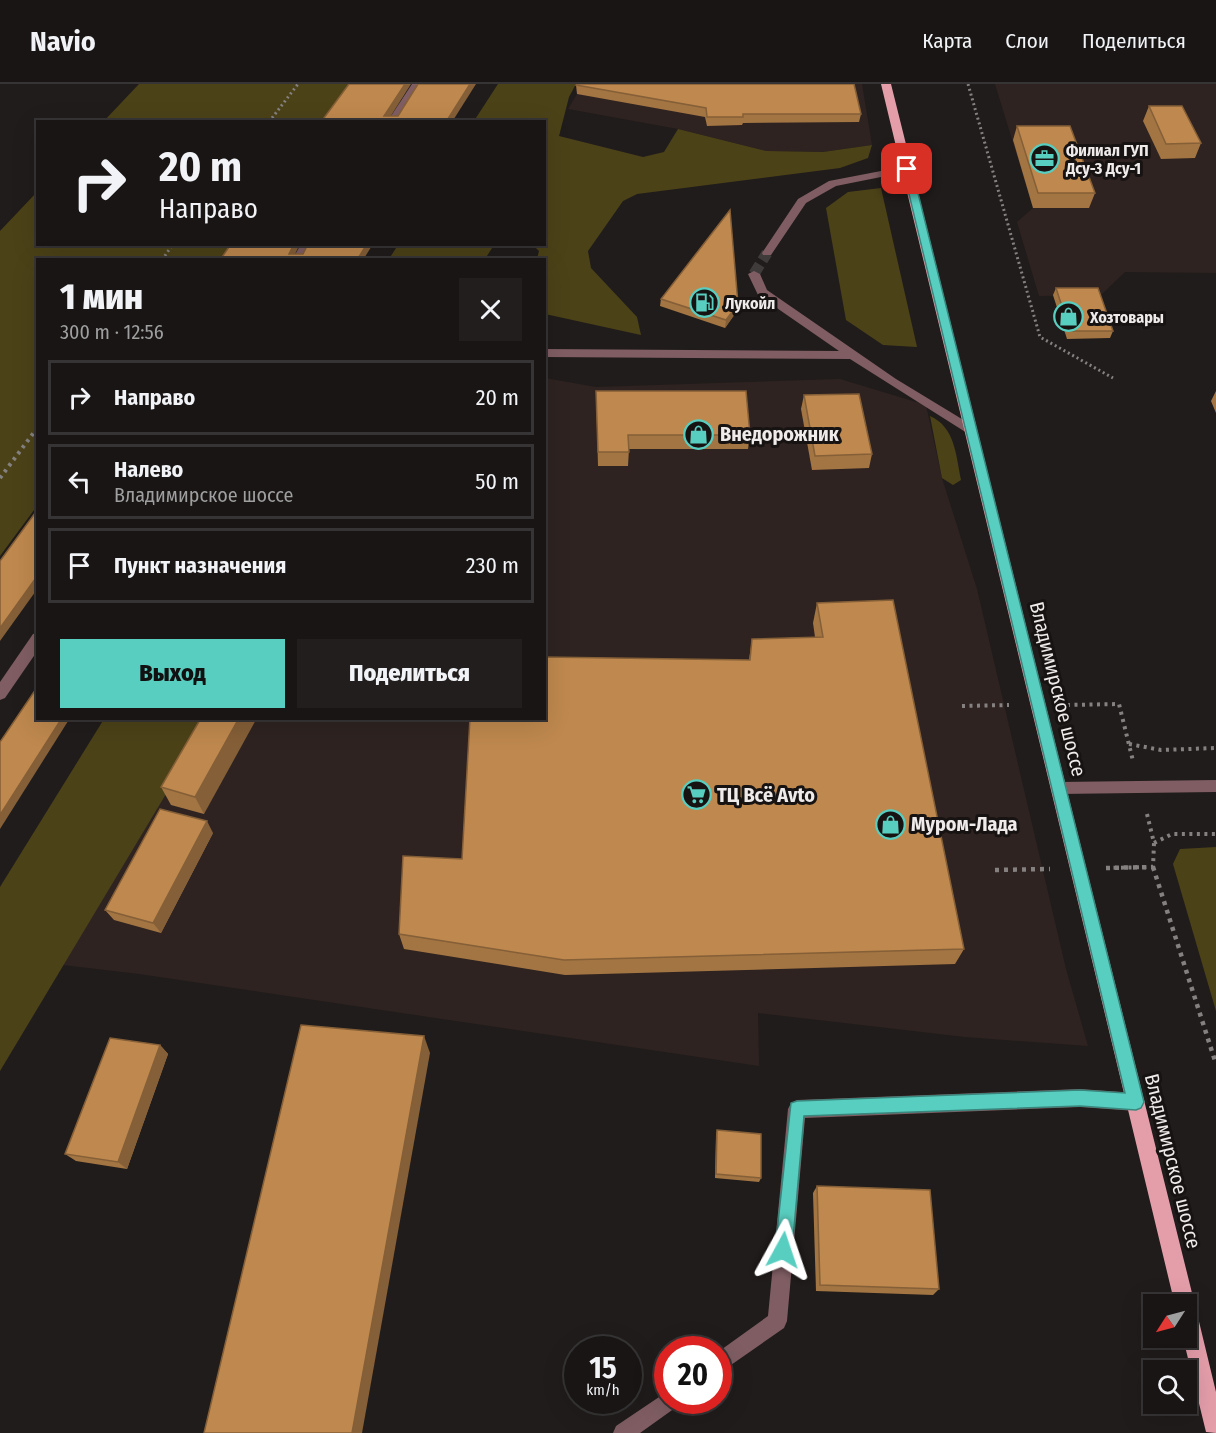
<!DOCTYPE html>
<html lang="ru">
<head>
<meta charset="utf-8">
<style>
	body { margin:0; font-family:"Fira Sans Condensed",sans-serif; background:#211e1d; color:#f1f3f6; height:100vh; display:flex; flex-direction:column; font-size:22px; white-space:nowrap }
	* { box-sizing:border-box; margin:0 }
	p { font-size:20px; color:#9f9fa0 }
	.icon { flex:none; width:33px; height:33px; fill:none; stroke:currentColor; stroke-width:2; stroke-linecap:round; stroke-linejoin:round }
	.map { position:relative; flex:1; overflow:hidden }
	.sheet { position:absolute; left:36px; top:174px; width:510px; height:462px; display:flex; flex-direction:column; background:#181514; border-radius:0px; box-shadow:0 6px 24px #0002,0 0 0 2px #363434 }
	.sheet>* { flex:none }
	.guide { position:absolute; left:36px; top:36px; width:510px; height:126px; border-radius:0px; box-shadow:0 6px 24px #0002,0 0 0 2px #363434; background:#181514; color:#f1f3f6; overflow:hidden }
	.needle { width:39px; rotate:234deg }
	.fabs { position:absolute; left:1143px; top:1210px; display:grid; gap:12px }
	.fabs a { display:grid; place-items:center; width:54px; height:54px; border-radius:0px; background:#181514; box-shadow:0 6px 24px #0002,0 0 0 2px #363434; font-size:30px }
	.speed { position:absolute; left:564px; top:1252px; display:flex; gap:12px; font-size:30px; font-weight:700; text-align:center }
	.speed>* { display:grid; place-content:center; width:78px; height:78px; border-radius:50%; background:#181514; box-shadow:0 6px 24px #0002,0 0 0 2px #363434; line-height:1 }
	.speed small { font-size:15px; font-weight:400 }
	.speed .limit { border:9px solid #d22; background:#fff; color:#111 }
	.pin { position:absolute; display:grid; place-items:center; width:51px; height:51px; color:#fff; margin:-26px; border-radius:12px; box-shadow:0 3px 9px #0006 }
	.me { position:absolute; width:66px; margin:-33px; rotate:5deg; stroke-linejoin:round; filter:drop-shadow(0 0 4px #0008) }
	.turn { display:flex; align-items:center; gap:21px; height:126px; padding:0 24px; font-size:27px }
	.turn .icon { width:78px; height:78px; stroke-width:2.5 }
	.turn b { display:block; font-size:42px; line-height:51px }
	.round { display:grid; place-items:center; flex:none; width:63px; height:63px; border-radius:0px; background:#211e1d }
	.headline { display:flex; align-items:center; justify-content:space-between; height:102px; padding:0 24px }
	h1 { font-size:36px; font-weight:800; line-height:45px }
	.cta { display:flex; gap:12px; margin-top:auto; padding:12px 24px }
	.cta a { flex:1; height:69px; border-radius:0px; background:#58cec0; color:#111; font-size:24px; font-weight:800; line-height:69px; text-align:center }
	.cta a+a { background:#211e1d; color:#f1f3f6 }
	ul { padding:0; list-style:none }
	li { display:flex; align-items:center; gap:18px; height:75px; margin:0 12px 9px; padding:0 12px; border:3px solid #363434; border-radius:0px }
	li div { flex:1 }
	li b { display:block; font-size:22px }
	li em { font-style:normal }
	header { display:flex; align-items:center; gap:36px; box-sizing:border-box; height:84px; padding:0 30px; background:#181514; border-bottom:2px solid #363434 }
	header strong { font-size:28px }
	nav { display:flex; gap:33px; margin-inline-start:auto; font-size:21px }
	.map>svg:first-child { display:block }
</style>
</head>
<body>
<header>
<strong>Navio</strong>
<nav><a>Карта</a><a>Слои</a><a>Поделиться</a></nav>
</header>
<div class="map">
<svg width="1216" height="1349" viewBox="0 0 1216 1349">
	<rect width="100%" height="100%" fill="#201c1b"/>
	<g fill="#2e2320">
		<path d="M583,0H862L872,61L823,68L766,67L678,45L568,25Z"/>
		<path d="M995,0H1216V189L1125,188L1101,211L1039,212L1017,138L1033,124Z"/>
		<path d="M545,294L596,303L840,295L926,321L942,394L977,505L1066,885L1088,962L965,953L758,929L759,982L139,890L63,881L211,635L544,634Z"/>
	</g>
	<g fill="#4c4218">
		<path d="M139,0H351L323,37L103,38Z"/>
		<path d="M498,0H576L569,13L559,52L643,73L664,68L678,45L766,67L823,68L872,61L868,74L840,84L637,110L623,117L588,167L591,184L637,233L641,251L545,230L544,176L537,175L539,167L533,161L544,160V38L474,37Z"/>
		<path d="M881,104L917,263L883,261L846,236L826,124L848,108Z"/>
		<path d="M37,108L38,160L232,161L221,175L38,176L37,422L0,472V147Z"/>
		<path d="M398,161V160L494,161L485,175H389Z"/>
		<path d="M930,332C955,343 956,371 961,396L953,401L942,394Z"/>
		<path d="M104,635H211L0,987V803Z"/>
		<path d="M1216,763V927L1173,780L1180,765Z"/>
	</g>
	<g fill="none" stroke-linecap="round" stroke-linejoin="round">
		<path stroke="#3f3b3a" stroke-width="11" stroke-dasharray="11 5" stroke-linecap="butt" d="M754,190L767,169"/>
		<g stroke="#848180" stroke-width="3" stroke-dasharray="2 3" stroke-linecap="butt">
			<path d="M968,0L1040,253L1113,294"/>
			<path d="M269,38L298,0"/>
			<path d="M162,176L173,160"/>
		</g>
		<g stroke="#848180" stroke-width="4" stroke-dasharray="3 4.5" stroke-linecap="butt">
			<path d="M0,394L38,343"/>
			<path d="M1067,621L1119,620L1133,677"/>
			<path d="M962,622L1009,621"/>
			<path d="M1129,660L1161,666L1216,664"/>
			<path d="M1147,730L1154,759L1153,784"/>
			<path d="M1154,759L1172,750H1216"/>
			<path d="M1106,784L1153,783"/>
		</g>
		<g stroke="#848180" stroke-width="4.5" stroke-dasharray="4 5" stroke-linecap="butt">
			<path d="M1153,783L1216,980"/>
			<path d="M1106,784L1153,783"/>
			<path d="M995,786L1050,785"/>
		</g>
		<g fill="#7f5d63" fill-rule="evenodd">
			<path d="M412,0H422L397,38H387Z"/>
			<path d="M907,82L912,85L911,87L836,102L806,119L771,171H763L762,169L798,115L829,97Z"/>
			<path d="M301,160H312L303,176H292Z"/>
			<path d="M754,187L760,190L767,206L896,295L975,343V349H967L850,275L544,273V265L839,267L758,211L748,190Z"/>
			<path d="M38,549V566L5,614L0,616V598L33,550Z"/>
			<path d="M1216,696V708L1059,710L1054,709L1051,704L1054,699L1059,698Z"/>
			<path d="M1080,1005L1136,1009L1142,1012L1145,1018L1142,1024L1136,1027L1080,1023L805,1034L787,1237L784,1244L718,1290V1268L768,1232L788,1025L791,1019L797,1016Z"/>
			<path d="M668,1307V1317H678L675,1324L640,1349H613L616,1342Z"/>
		</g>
		<path fill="#e49eaa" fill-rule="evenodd" d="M881,0H891L1195,1221L1216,1308V1349L1206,1348L1183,1254H1186V1221H1175Z"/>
	</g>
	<g fill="#a37543">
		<path d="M576,1L861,30L859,38L743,39L742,41L707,42L705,33L577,10Z"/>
		<path d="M1149,22L1201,59L1195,74L1161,75L1143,37Z"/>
		<path d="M1017,42L1095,109L1089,124H1033L1013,56Z"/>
		<path d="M1056,204L1113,247L1110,254L1067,255L1053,211Z"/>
		<path d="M661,215L738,220L737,227L725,244L660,222Z"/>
		<path d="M596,307L750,351L748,365H629L628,382H598Z"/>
		<path d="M1216,307V329L1211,317Z"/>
		<path d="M804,311L872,370L869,384L812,386L801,325Z"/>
		<path d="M817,519L964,865L955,880L565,891L404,865L399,850L462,775L749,576L752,555L815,553L813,539Z"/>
		<path d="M201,634L204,730L171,721L161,703Z"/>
		<path d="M213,749L161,849L114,836L105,826Z"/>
		<path d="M160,961L168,970L127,1085L76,1077L65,1070Z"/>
		<path d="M717,1046L761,1094L759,1098L715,1094L716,1050Z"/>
		<path d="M817,1102L939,1205L933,1211L816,1207L813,1109Z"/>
	</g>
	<g fill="#855f37">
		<path d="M405,0H411L387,38L384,32Z"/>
		<path d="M470,0H476L452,38H446Z"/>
		<path d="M294,160H300L292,176L289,170Z"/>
		<path d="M367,160H373L363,176H357Z"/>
		<path d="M738,220L737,227L725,244L726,236Z"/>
		<path d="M38,491V504L0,557V544Z"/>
		<path d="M62,634H70L0,745V731Z"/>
		<path d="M239,634H257L204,730L195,713Z"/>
		<path d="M207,737L213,749L161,849L153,839Z"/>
		<path d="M424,952L430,969L362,1349H352Z"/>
		<path d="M160,961L168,970L127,1085L118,1078Z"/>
	</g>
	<g fill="#be884e" stroke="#855f37" stroke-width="1.5">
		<path d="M349,0H405L384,32H398L418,0H470L446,38H321Z"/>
		<path d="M577,0H854L861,30H743V33H707L706,24L576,1Z"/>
		<path d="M1149,22H1182L1201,59L1166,60Z"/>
		<path d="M1017,42H1070L1095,109H1038Z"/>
		<path d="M730,126L738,220L726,236L661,215Z"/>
		<path d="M231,160H294L289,170H303L308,160H367L357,176H220Z"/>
		<path d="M1056,204H1098L1113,247H1070Z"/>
		<path d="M596,307H746L750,351H628L629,368H598Z"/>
		<path d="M859,310L872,370L815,372L804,311Z"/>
		<path d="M38,425V491L0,544V477Z"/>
		<path d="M893,516L964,865L564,876L399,850L403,772L462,775L470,634H544V573L750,576L752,555L823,553L817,519Z"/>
		<path d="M38,602V634H62L0,731V658Z"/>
		<path d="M201,634H239L195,713L161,703Z"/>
		<path d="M160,725L207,737L153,839L105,826Z"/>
		<path d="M301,941L424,952L352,1349H204Z"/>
		<path d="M110,954L160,961L118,1078L65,1070Z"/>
		<path d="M717,1046L761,1050V1094L716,1090Z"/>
		<path d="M817,1102L930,1106L939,1205L820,1201Z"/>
	</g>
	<path fill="#58cec0" stroke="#39867d" stroke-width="1.5" d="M907,82L912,85L1144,1018L1141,1024L1136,1026L1080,1022L804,1032L792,1166L790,1172L783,1175L777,1172L775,1166L791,1019L797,1017L1080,1006L1125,1009L903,85Z"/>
	<defs>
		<symbol id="office-ring" viewBox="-11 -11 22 22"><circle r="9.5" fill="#171312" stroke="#58cec0" stroke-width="1.5"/><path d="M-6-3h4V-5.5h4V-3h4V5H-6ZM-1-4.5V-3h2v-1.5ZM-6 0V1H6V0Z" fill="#58cec0"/></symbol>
		<symbol id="fuel-ring" viewBox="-11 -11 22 22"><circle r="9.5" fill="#171312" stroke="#58cec0" stroke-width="1.5"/><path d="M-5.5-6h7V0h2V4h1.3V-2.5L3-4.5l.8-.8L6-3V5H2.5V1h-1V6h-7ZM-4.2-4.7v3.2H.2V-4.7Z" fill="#58cec0"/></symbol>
		<symbol id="shop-ring" viewBox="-11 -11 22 22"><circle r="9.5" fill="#171312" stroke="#58cec0" stroke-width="1.5"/><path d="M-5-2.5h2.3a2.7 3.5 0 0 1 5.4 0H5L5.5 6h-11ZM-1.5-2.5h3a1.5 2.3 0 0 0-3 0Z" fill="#58cec0"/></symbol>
		<symbol id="supermarket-ring" viewBox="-11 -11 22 22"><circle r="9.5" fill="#171312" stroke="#58cec0" stroke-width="1.5"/><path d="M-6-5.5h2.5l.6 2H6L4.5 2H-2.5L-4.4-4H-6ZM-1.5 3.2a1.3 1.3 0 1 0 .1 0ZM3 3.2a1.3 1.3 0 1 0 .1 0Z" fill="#58cec0"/></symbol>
	</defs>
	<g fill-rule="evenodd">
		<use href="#office-ring" x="1028" y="58" width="33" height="33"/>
		<use href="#fuel-ring" x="688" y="202" width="33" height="33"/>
		<use href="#shop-ring" x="1052" y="216" width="33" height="33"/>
		<use href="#shop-ring" x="682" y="334" width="33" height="33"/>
		<use href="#supermarket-ring" x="680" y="694" width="33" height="33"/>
		<use href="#shop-ring" x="874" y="724" width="33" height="33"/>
	</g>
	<g text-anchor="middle" stroke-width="6" stroke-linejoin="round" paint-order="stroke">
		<g font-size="16" font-weight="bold" fill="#eeebea" stroke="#171312" text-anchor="start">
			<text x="1066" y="72">Филиал ГУП<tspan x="1066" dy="18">Дсу-3 Дсу-1</tspan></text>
			<text x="725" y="225">Лукойл</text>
			<text x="1090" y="239">Хозтовары</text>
		</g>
		<g font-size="20" font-weight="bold" fill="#eeebea" stroke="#171312" text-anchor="start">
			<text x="720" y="357">Внедорожник</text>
			<text x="717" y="718">ТЦ Всё Avto</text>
			<text x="911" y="747">Муром-Лада</text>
		</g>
		<g font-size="20" fill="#eeebea" stroke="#171312">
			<text transform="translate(1058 605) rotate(76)" y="7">Владимирское шоссе</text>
			<text transform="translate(1173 1077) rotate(76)" y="7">Владимирское шоссе</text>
		</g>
	</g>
</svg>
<div class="fabs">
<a><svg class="needle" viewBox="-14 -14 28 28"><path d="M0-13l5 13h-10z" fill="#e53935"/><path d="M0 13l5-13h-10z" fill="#9f9fa0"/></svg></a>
<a><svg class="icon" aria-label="search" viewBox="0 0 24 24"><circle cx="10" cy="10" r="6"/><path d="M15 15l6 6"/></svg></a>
</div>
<div class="speed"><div>15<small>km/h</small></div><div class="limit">20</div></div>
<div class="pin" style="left:907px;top:85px;background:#d93025"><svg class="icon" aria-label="arrive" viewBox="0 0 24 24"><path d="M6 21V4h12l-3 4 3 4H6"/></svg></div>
<svg class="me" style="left:783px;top:1166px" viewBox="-20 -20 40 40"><path d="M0-17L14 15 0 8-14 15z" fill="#58cec0" stroke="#fff" stroke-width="4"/></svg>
<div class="guide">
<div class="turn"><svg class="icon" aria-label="right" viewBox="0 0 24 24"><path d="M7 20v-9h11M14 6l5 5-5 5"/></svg><div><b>20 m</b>Направо</div></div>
</div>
<section class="sheet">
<div class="headline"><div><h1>1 мин</h1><p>300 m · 12:56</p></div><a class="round"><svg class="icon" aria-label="close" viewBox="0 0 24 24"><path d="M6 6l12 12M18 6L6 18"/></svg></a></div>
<ul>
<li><svg class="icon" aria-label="right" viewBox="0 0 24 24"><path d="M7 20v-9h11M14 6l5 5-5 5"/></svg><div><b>Направо</b></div><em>20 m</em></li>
<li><svg class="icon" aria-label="left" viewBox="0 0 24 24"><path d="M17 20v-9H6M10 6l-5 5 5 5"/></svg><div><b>Налево</b><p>Владимирское шоссе</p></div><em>50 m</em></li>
<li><svg class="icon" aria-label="arrive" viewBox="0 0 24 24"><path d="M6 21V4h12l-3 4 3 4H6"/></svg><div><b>Пункт назначения</b></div><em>230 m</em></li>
</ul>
<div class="cta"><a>Выход</a><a>Поделиться</a></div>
</section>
</div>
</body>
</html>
